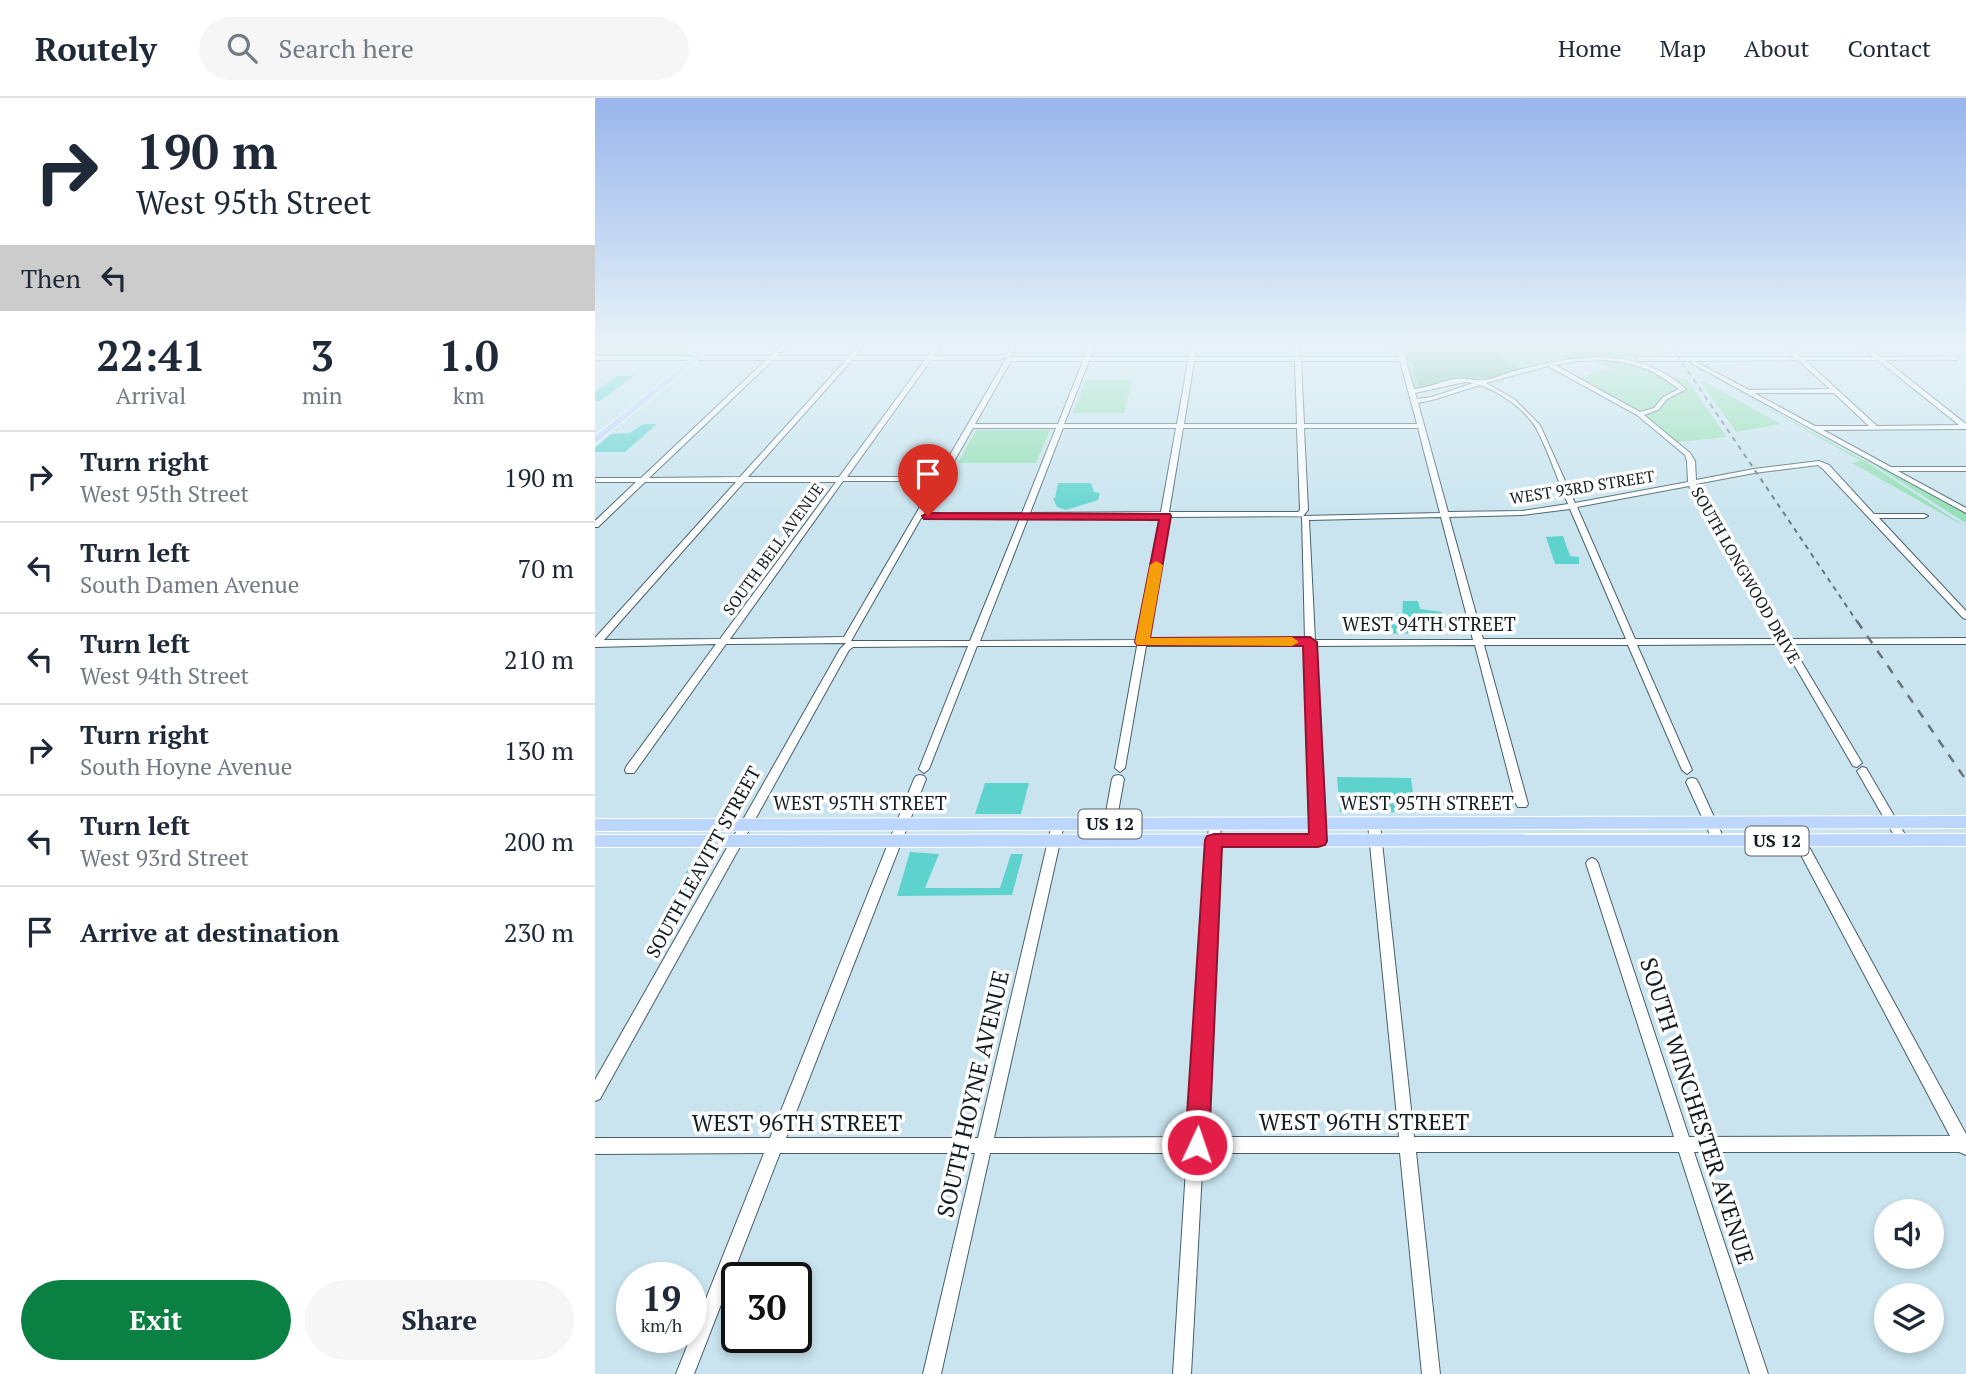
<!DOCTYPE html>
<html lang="en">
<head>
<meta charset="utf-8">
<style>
	body { margin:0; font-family:"PT Serif",serif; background:#f6f6f7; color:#1f2937; height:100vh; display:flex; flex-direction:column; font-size:26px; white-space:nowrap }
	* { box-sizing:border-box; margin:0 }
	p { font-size:23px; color:#747a83 }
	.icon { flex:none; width:38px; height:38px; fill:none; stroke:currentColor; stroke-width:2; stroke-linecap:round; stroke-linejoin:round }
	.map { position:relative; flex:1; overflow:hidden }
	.panel { display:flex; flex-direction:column; background:#fff; width:595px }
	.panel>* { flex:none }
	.guide { background:#fff; color:#1f2937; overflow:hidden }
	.controls { position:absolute; left:1279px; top:1101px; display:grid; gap:14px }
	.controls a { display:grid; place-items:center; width:70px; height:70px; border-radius:50%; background:#fff; box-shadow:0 4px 10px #0003; font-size:35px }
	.speed { position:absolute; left:21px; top:1164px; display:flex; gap:14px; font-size:35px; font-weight:700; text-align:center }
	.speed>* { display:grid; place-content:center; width:91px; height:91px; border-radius:50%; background:#fff; box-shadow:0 4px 10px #0003; line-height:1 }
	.speed small { font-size:18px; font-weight:400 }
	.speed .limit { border:4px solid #111; border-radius:10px; background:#fff; color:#111 }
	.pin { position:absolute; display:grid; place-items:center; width:60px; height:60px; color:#fff; margin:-72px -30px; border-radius:50% 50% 50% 0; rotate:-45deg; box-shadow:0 0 7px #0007 }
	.pin .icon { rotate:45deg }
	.me { position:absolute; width:77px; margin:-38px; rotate:3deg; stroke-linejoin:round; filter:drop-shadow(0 0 5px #0008) }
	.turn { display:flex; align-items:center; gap:24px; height:147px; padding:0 21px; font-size:32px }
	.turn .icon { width:91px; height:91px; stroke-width:2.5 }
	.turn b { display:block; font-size:49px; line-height:60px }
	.then { display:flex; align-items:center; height:66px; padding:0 21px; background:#0003; gap:14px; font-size:26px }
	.eta { display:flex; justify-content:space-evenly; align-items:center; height:119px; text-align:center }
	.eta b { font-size:42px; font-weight:600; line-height:49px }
	.primary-button { display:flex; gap:14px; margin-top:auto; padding:14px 21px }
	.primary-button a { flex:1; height:80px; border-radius:42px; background:#0b8043; color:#fff; font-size:28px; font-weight:600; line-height:80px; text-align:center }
	.primary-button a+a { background:#f6f6f7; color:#1f2937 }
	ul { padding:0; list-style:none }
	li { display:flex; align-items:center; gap:21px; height:91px; padding:0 21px; border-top:2px solid #e0e1e3 }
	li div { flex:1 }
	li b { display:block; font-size:26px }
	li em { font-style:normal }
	header { display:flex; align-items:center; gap:42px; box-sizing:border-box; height:98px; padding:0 35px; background:#fff; border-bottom:2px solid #e0e1e3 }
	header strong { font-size:33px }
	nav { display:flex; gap:38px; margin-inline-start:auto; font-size:24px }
	.search { width:490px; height:63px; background:#f6f6f7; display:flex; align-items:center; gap:18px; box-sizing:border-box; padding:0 24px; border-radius:38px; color:#747a83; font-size:26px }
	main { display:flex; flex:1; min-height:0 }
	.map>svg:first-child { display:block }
</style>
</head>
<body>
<header>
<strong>Routely</strong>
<div class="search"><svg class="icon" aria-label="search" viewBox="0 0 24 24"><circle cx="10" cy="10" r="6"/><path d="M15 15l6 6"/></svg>Search here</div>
<nav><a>Home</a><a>Map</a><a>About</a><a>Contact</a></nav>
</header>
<main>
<section class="panel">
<div class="guide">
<div class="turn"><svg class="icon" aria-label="right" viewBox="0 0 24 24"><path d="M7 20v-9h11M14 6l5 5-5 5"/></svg><div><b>190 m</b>West 95th Street</div></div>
<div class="then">Then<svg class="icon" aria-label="left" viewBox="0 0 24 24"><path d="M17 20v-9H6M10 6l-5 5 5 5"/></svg></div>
</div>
<div class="eta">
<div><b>22:41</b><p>Arrival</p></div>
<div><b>3</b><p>min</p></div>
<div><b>1.0</b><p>km</p></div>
</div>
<ul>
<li><svg class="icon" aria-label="right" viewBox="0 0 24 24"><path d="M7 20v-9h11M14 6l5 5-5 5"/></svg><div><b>Turn right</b><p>West 95th Street</p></div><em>190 m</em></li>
<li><svg class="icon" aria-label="left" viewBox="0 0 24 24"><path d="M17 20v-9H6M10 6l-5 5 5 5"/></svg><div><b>Turn left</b><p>South Damen Avenue</p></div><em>70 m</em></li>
<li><svg class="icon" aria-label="left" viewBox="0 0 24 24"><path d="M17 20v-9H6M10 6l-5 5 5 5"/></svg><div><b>Turn left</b><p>West 94th Street</p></div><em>210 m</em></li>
<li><svg class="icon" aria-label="right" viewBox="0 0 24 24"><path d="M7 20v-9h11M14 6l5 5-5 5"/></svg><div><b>Turn right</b><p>South Hoyne Avenue</p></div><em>130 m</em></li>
<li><svg class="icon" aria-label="left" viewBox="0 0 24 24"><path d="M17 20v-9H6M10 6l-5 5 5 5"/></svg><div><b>Turn left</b><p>West 93rd Street</p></div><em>200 m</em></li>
<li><svg class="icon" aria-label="arrive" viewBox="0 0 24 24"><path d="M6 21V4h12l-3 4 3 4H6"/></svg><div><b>Arrive at destination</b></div><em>230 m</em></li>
</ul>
<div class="primary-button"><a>Exit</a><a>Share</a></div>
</section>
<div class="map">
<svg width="1371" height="1276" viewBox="0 0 1371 1276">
	<rect width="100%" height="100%" fill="#c9e4ef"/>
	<g fill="#90dfb1">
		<path d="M0,248H102L85,258L0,259Z"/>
		<path d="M799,248H1065V251L1060,259L968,262L900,279L857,281L823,292L819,290L809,255Z"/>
		<path d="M1027,262C1044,262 1055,275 1071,279C1079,281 1086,278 1094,283L1131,339L1083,344L1033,306L985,279L1016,271L999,263Z"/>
		<path d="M491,282H537L529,315H478Z"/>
		<path d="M1105,283H1108L1186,326L1141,334Z"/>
		<path d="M1123,283L1270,363L1371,429L1257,365L1266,363Z"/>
		<path d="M1128,283L1371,416V425L1268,360Z"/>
		<path d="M381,332H455L441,365H363Z"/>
	</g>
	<g fill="#6bbe90">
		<path d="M799,248H890L926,271L895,280L857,281L824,292L816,263L812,262L809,255Z"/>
		<path d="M979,248H1005L1020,255L1006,259L973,262L970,258L980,254Z"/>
	</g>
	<g fill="#5ed3ce">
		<path d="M40,277L5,303H0V294L22,278Z"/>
		<path d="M48,326H62L30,354H0V350L16,336L35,335Z"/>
		<path d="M463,385H496L499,394L505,395L503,402L471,412L462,409L458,400H460Z"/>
		<path d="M968,438L975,458L984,459V466H960L951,439Z"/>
		<path d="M808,503H823L825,511L847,514L853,533L832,532L828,536L778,535L775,517H807Z"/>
		<path d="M742,679L816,680L818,696H838L840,710H799L800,714L793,715L745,714Z"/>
		<path d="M390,685H434L426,716H380Z"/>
		<path d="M103,754H119L94,797H78Z"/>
		<path d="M315,754L344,756L330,790H405L416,756H428L417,797L302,798Z"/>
	</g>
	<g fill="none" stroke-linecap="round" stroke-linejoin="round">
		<defs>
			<g id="minor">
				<path d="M186,248H192L182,258H254L263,248H269L260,258H333L340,248H346L339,258H404L412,256L417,248H423L416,258L404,262H336L252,379H342L411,261L414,259H490L494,248H500L495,259H594L596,248H602L600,259H700L699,248H705V259H804L803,256L793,248H799L809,255L819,291C834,290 846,283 860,281C870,279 878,283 887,282C899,281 912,275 923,272C982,257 1042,247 1091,291L1072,301L1063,312L1049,317L1095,355L1100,363L1101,382L1159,371L1224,363L1234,367L1279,416H1329L1333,418L1329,420H1284L1371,513V521L1368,520L1228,371L1223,367L1159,375L1101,386L1193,541L1371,540V546H1196L1267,665L1262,669L1258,668L1187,546L1042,547L1097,672L1092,676L1087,672L1033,547H889L933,706L931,709H923L921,706L880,547L720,548L729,743L727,746H719L717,743L710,548H551L530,670L525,674L520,670L542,548H382L334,671L329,675L324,671L373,548L258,549L254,552L5,1001L0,1003V982L245,551L251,545L131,546L39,675H31L30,672L31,669L121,546L0,549V540L141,384H50L3,429H0V423L41,384H1L0,380H46L171,262H0V258H175ZM178,262H251L145,379L54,380ZM257,262H330L244,379H153ZM1011,262C1044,266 1057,271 1084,291L1068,299L1059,310L1045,314L960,267L983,263ZM416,263H488L463,326H380ZM494,263H593L582,326H469ZM599,263H700L702,326H589ZM706,263H805L822,326H709ZM953,268L1042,317L1090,357L1092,363L1093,384L980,405L945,327L919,301L891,285ZM870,284L878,285L837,299L822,301L820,295ZM885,287C905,294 930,311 941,330C954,354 962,381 973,406L927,413L853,414L823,305L841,301ZM378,330H461L427,415L329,416ZM468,330H581L566,414L435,415ZM588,330H702L705,412L703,414H574ZM709,330H823L845,415L707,418L710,542H552L573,419L708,418L713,412ZM248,383H340L249,539L135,541ZM149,384H241L125,541L9,542ZM1094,388L1184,541H1040L982,409ZM975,411L1031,541H888L854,419L927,417ZM565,419L543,542L385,543L433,420ZM846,419L878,542H720L714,422ZM326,420H425L375,543H256Z"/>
				<path d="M1188,248H1194L1206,259H1279L1266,248H1272L1286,259L1371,258V262H1290L1371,326V331L1228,332L1296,369H1371V373H1303L1371,410V415L1096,265L1097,263H1044L1041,261L1044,259H1199ZM1203,262L1235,291L1154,292L1099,263ZM1210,262H1283L1364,327L1282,328ZM1159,295H1239L1274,328H1220Z"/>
				<path d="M1267,669L1271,670L1312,740L1314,743L1312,746H1304L1262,673Z"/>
				<path d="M325,677L329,678L331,681L191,1040H383L457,726L459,723H467L469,726L399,1040L593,1039L614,726L616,723H624L626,726L609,1039H804L773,726L775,723H783L785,726L819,1039H1079L991,765L993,762L997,760L1001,762L1003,765L1094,1039L1355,1038L1189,725L1191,722H1199L1201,725L1371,1036V1057L1364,1054H1099L1173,1276H1155L1084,1054H821L845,1276H827L805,1055H608L596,1276H578L592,1055H395L346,1276H328L380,1055H185L99,1276H81L169,1055L0,1056V1040H175L319,681L321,678Z"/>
				<path d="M523,677L527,678L529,681L518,742L516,745H508L506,742L517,681L519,678Z"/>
				<path d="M1097,680L1101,681L1103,684L1130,743L1128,746H1120L1118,743L1091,684L1093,681Z"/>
			</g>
			<g id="major">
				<path d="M112,248H120L0,346V338Z"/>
				<path d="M1342,248H1349L1371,262V267Z"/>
				<path d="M1371,718V730L0,733V721Z"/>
				<path d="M1371,736V748L0,749V737Z"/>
			</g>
		</defs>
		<use href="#minor" stroke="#475f69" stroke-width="2"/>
		<use href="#major" stroke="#fff" stroke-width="2"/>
		<use href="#minor" fill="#fff" fill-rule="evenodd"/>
		<use href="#major" fill="#bdd6fe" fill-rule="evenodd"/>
		<path stroke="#64757c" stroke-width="2" stroke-dasharray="5 5" stroke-linecap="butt" d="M1076,248L1263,525"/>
		<path stroke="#64757c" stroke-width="2.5" stroke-dasharray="9 9" stroke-linecap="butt" d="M1262,523L1371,682"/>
	</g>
	<linearGradient id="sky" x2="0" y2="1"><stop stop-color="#99b5ec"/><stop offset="0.58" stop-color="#e7f3f8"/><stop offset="1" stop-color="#e7f3f8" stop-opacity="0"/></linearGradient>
	<rect width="1371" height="426" fill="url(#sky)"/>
	<path fill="#e11d48" stroke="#92132f" stroke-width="2" d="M333,415L575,416L576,418L555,540L715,539L722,544L732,743L730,747L723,749H627L614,1047L610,1055L602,1059L593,1055L590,1047L610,742L612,738L619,736H714L708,548L542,547L540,544L564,422L329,421L327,418Z"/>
	<path fill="#f59e0b" d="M561,463L568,467L555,540L697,539L704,544L697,548L542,547L540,544L555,467Z"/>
	<g text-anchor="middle" stroke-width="7" stroke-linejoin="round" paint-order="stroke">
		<g font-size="16" fill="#131d21" stroke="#fff">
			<text transform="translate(987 389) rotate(-9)" y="6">WEST 93RD STREET</text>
			<text transform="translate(178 451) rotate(-54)" y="6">SOUTH BELL AVENUE</text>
			<text transform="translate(1151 477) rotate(60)" y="6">SOUTH LONGWOOD DRIVE</text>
		</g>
		<g fill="#fff" stroke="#5a6164" stroke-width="2">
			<rect x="483.5" y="711.5" width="63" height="29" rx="5"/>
			<rect x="1150.5" y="728.5" width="63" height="29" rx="5"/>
		</g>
		<g font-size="18" font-weight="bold" fill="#131d21">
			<text x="515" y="732">US 12</text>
			<text x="1182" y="749">US 12</text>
		</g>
		<g font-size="19" fill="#131d21" stroke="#fff">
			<text x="834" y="533">WEST 94TH STREET</text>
			<text x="265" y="712">WEST 95TH STREET</text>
			<text x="832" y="712">WEST 95TH STREET</text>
			<text transform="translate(108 764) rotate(-61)" y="7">SOUTH LEAVITT STREET</text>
		</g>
		<g font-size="23" fill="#131d21" stroke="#fff">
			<text transform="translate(378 996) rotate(-77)" y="8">SOUTH HOYNE AVENUE</text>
			<text transform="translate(1102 1013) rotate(72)" y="8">SOUTH WINCHESTER AVENUE</text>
			<text x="769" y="1032">WEST 96TH STREET</text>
			<text x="202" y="1033">WEST 96TH STREET</text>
		</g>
	</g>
</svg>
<div class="controls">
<a><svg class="icon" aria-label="sound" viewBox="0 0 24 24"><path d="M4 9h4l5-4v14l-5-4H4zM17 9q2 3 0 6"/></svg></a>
<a><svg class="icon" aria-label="layers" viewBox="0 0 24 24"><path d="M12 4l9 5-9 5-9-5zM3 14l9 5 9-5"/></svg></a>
</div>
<div class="speed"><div>19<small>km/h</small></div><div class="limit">30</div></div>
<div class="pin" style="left:333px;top:418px;background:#d93025"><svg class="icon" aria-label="arrive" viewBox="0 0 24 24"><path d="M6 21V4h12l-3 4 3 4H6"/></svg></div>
<svg class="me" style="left:602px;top:1047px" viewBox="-20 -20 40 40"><circle r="17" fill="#e11d48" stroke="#fff" stroke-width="3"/><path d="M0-11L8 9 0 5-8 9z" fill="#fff"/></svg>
</div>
</main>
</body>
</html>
